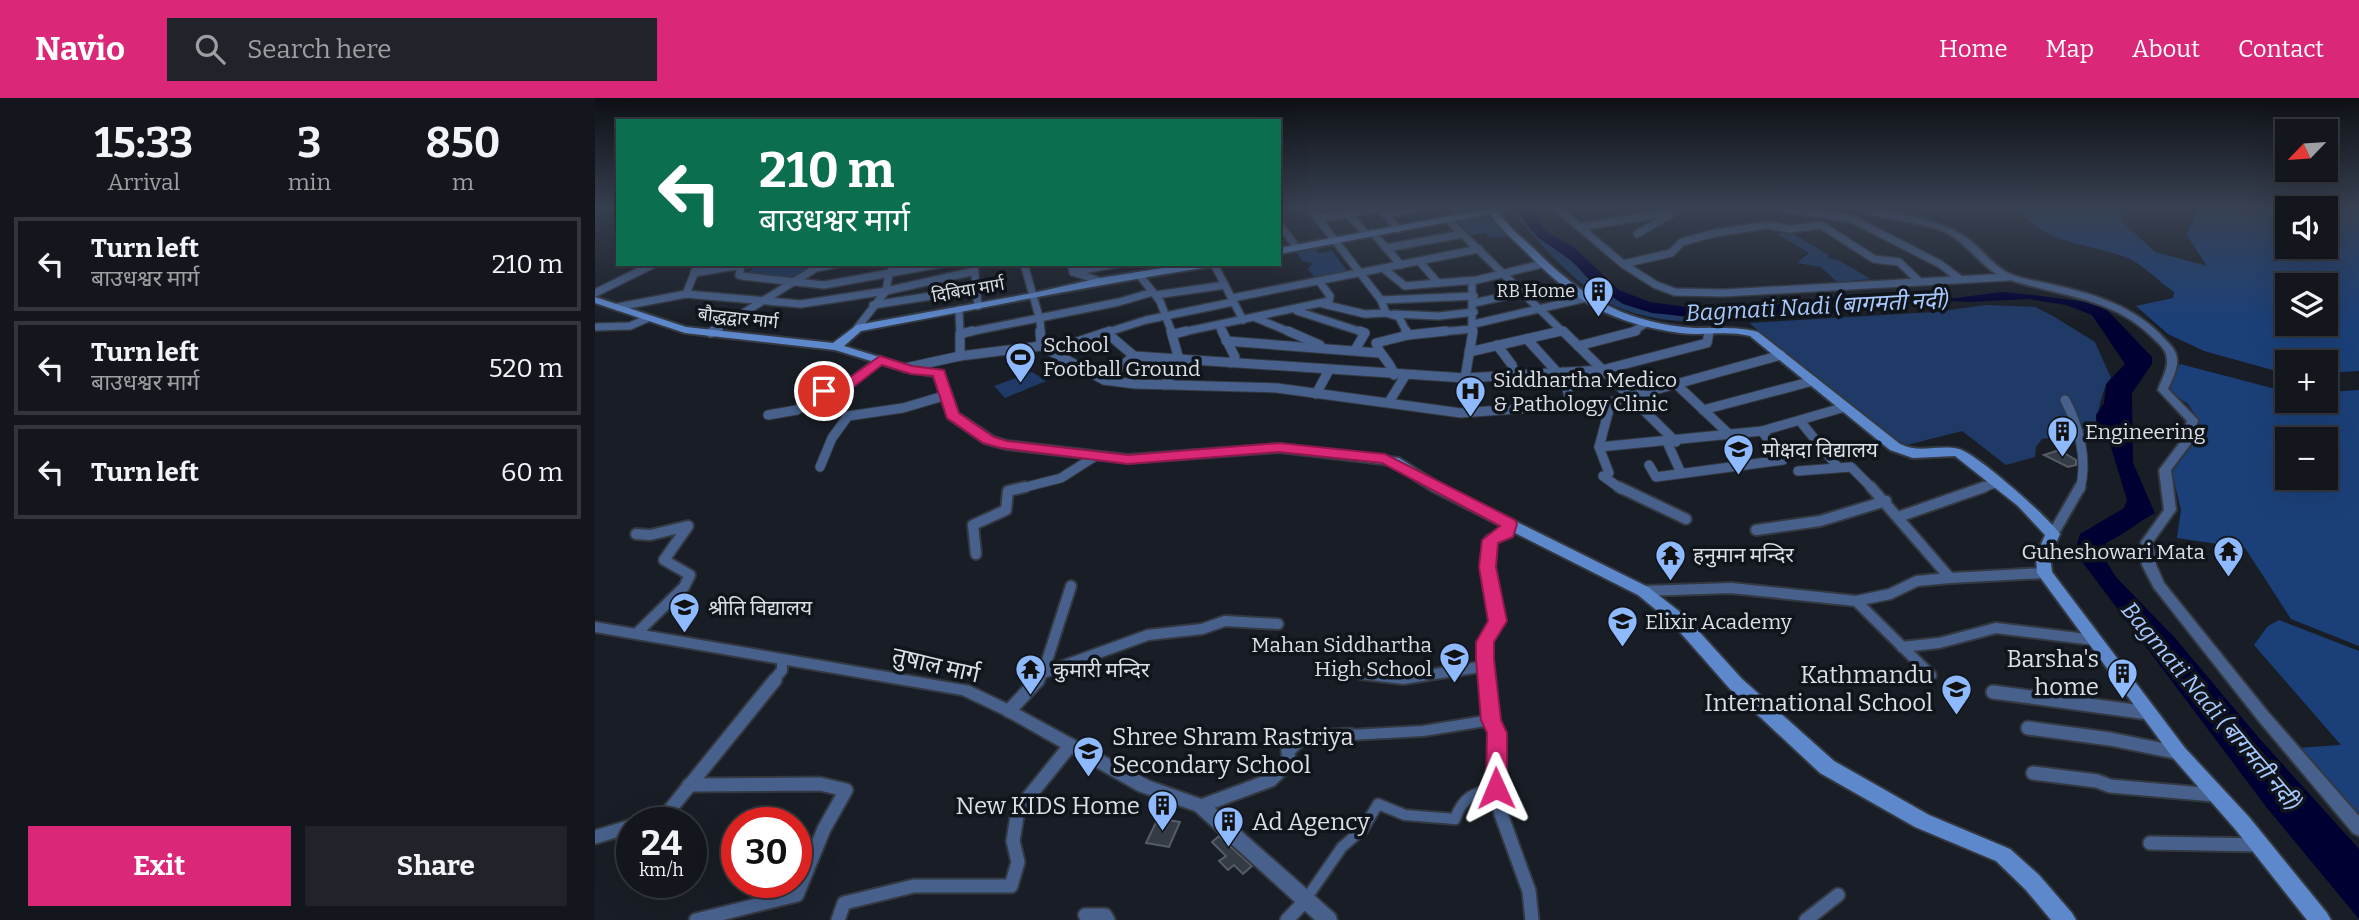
<!DOCTYPE html>
<html lang="en">
<head>
<meta charset="utf-8">
<style>
	body { margin:0; font-family:Bitter,"Noto Sans Devanagari",serif; background:#202329; color:#f1f3f6; height:100vh; display:flex; flex-direction:column; font-size:26px; white-space:nowrap }
	* { box-sizing:border-box; margin:0 }
	p { font-size:23px; color:#9d9fa3 }
	.icon { flex:none; width:38px; height:38px; fill:none; stroke:currentColor; stroke-width:2; stroke-linecap:round; stroke-linejoin:round }
	.map { position:relative; flex:1; overflow:hidden }
	.details { display:flex; flex-direction:column; background:#13161c; width:595px }
	.details>* { flex:none }
	.banner { position:absolute; left:21px; top:21px; width:665px; height:147px; border-radius:0px; box-shadow:0 7px 28px #0002,0 0 0 2px #32353b; background:#0b6e4f; color:#fff; overflow:hidden }
	.needle { width:46px; rotate:245deg }
	.fabs { position:absolute; left:1680px; top:21px; display:grid; gap:14px }
	.fabs a { display:grid; place-items:center; width:63px; height:63px; border-radius:0px; background:#13161c; box-shadow:0 7px 28px #0002,0 0 0 2px #32353b; font-size:35px }
	.speed { position:absolute; left:21px; top:709px; display:flex; gap:14px; font-size:35px; font-weight:700; text-align:center }
	.speed>* { display:grid; place-content:center; width:91px; height:91px; border-radius:50%; background:#13161c; box-shadow:0 7px 28px #0002,0 0 0 2px #32353b; line-height:1 }
	.speed small { font-size:18px; font-weight:400 }
	.speed .limit { border:10px solid #d22; background:#fff; color:#111 }
	.pin { position:absolute; display:grid; place-items:center; width:60px; height:60px; color:#fff; margin:-30px; border:4px solid #fff; border-radius:50%; box-shadow:0 2px 7px #0007 }
	.me { position:absolute; width:77px; margin:-38px; rotate:359deg; stroke-linejoin:round; filter:drop-shadow(0 0 5px #0008) }
	.turn { display:flex; align-items:center; gap:24px; height:147px; padding:0 28px; font-size:32px }
	.turn .icon { width:91px; height:91px; stroke-width:2.5 }
	.turn b { display:block; font-size:49px; line-height:60px }
	.eta { display:flex; justify-content:space-evenly; align-items:center; height:119px; text-align:center }
	.eta b { font-size:42px; font-weight:700; line-height:49px }
	.action { display:flex; gap:14px; margin-top:auto; padding:14px 28px }
	.action a { flex:1; height:80px; border-radius:0px; background:#db2777; color:#fff; font-size:28px; font-weight:700; line-height:80px; text-align:center }
	.action a+a { background:#202329; color:#f1f3f6 }
	ul { padding:0; list-style:none }
	li { display:flex; align-items:center; gap:21px; height:94px; margin:0 14px 10px; padding:0 14px; border:4px solid #32353b; border-radius:0px }
	li div { flex:1 }
	li b { display:block; font-size:26px }
	li em { font-style:normal }
	header { display:flex; align-items:center; gap:42px; box-sizing:border-box; height:98px; padding:0 35px; background:#db2777; color:#fff }
	header strong { font-size:33px }
	nav { display:flex; gap:38px; margin-inline-start:auto; font-size:24px }
	.search { width:490px; height:63px; background:#202329; display:flex; align-items:center; gap:18px; box-sizing:border-box; padding:0 24px; border-radius:0px; color:#9d9fa3; font-size:26px }
	main { display:flex; flex:1; min-height:0 }
	.map>svg:first-child { display:block }
</style>
</head>
<body>
<header>
<strong>Navio</strong>
<div class="search"><svg class="icon" aria-label="search" viewBox="0 0 24 24"><circle cx="10" cy="10" r="6"/><path d="M15 15l6 6"/></svg>Search here</div>
<nav><a>Home</a><a>Map</a><a>About</a><a>Contact</a></nav>
</header>
<main>
<section class="details">
<div class="eta">
<div><b>15:33</b><p>Arrival</p></div>
<div><b>3</b><p>min</p></div>
<div><b>850</b><p>m</p></div>
</div>
<ul>
<li><svg class="icon" aria-label="left" viewBox="0 0 24 24"><path d="M17 20v-9H6M10 6l-5 5 5 5"/></svg><div><b>Turn left</b><p>बाउधश्वर मार्ग</p></div><em>210 m</em></li>
<li><svg class="icon" aria-label="left" viewBox="0 0 24 24"><path d="M17 20v-9H6M10 6l-5 5 5 5"/></svg><div><b>Turn left</b><p>बाउधश्वर मार्ग</p></div><em>520 m</em></li>
<li><svg class="icon" aria-label="left" viewBox="0 0 24 24"><path d="M17 20v-9H6M10 6l-5 5 5 5"/></svg><div><b>Turn left</b></div><em>60 m</em></li>
</ul>
<div class="action"><a>Exit</a><a>Share</a></div>
</section>
<div class="map">
<svg width="1764" height="822" viewBox="0 0 1764 822">
	<rect width="100%" height="100%" fill="#191e26"/>
	<g fill="#1f3a66">
		<path d="M921,111C933,136 955,146 976,163C983,168 988,177 995,182C1030,211 1096,227 1139,218L1143,223C1103,225 1057,225 1020,208C984,191 941,142 916,112Z"/>
		<path d="M896,117L915,138L895,140L890,135L874,138L860,124Z"/>
		<path d="M1193,133L1234,157L1231,160L1243,162L1276,181L1242,184L1226,169L1202,165L1214,155L1182,136Z"/>
		<path d="M719,149L724,155L737,153L753,174L720,180L713,171L718,165L707,163L701,153Z"/>
		<path d="M164,166H217L218,168L196,181L151,175Z"/>
		<path d="M1391,207L1440,209L1458,218L1500,244L1516,280C1507,289 1500,323 1502,336L1454,330L1456,340L1447,341L1441,349L1440,359L1411,367L1367,333L1308,348L1154,225L1340,214Z"/>
		<path d="M437,274L451,283L410,300L399,288Z"/>
	</g>
	<g fill="#1b4079" fill-rule="evenodd">
		<path d="M1422,109H1533L1526,123L1560,154L1612,168L1591,136L1604,111L1658,117L1683,109H1764V273L1731,275V264H1692V276L1609,253L1573,236L1541,208L1578,200L1579,194C1564,184 1547,165 1530,159C1496,146 1444,145 1422,109ZM1692,110H1731V149H1692ZM1692,187H1731V226H1692Z"/>
		<path d="M1585,266L1692,294V303H1731V294L1764,292V548L1696,521L1650,450L1582,440L1586,412L1577,374L1596,349L1604,323L1593,306L1573,292ZM1692,341H1731V380H1692Z"/>
		<path d="M1684,522L1764,553V722L1702,650L1746,647L1659,547L1673,528Z"/>
	</g>
	<path fill="#003" d="M920,109L944,113L947,128L952,134L980,150L1024,192L1055,204L1123,213L1272,196L1360,200L1407,194L1438,197L1492,204L1512,212L1557,259V266L1537,295L1538,365L1560,415C1543,424 1530,436 1511,445V463L1521,479L1581,541L1664,640L1764,751V821L1672,710L1485,461L1482,446L1485,436L1529,410L1532,402L1515,346L1502,336L1501,317L1509,305L1511,286L1530,266L1497,217L1471,207L1433,201L1375,204L1315,201L1298,208L1272,212L1147,217L1120,221L1057,215L1028,206L1002,189L976,162L942,139Z"/>
	<g fill="#353b44" stroke="#565c66" stroke-width="2">
		<path d="M1464,352L1481,362V367L1473,369L1449,357Z"/>
		<path d="M563,720L585,724L574,749L551,745Z"/>
		<path d="M624,738L657,768L648,776L639,767L633,772L624,763L631,758L617,744Z"/>
	</g>
	<g fill="none" stroke-linecap="round" stroke-linejoin="round">
		<defs>
			<g id="pedestrian">
				<path d="M755,637L828,633L896,622"/>
				<path d="M711,801L747,749L768,731L783,706L810,717L860,721C868,698 879,695 901,690"/>
			</g>
			<g id="minor-far3">
				<path d="M13,109L23,110"/>
				<path d="M714,109L786,202L791,215L804,219L812,235"/>
				<path d="M861,109L870,118"/>
				<path d="M961,109L1028,166L1061,187L1080,194L1129,195L1413,179"/>
				<path d="M1180,109L1257,121L1345,166L1365,181"/>
				<path d="M1618,109H1643"/>
				<path d="M787,112L803,131"/>
				<path d="M753,116L771,136"/>
				<path d="M790,116L828,109"/>
				<path d="M722,121L785,110"/>
				<path d="M852,121L969,235"/>
				<path d="M684,125L701,149"/>
				<path d="M986,129L1076,114"/>
				<path d="M778,135L806,167"/>
				<path d="M1042,136L1088,109"/>
				<path d="M791,150L868,136"/>
				<path d="M825,164L843,185L882,182L947,166"/>
				<path d="M429,166L445,222L446,235"/>
				<path d="M476,166L478,174L505,183"/>
				<path d="M619,166L648,222"/>
				<path d="M1028,166L1076,155L1087,144L1120,135L1173,127L1195,131L1226,127L1279,161L1304,164L1324,183"/>
				<path d="M379,167L383,208"/>
				<path d="M146,168L144,177L147,178L229,187L345,166"/>
				<path d="M789,171L810,188L843,185"/>
				<path d="M478,174L520,166"/>
				<path d="M99,175L153,166"/>
				<path d="M545,178L565,203L577,235"/>
				<path d="M877,184V235"/>
				<path d="M0,195L59,166"/>
				<path d="M91,196L103,166"/>
				<path d="M561,197L630,187"/>
				<path d="M637,200L884,151"/>
				<path d="M786,202L879,198"/>
				<path d="M879,205L929,194"/>
				<path d="M728,206L770,216L791,215"/>
				<path d="M278,207L381,191"/>
				<path d="M23,209L91,196L206,206L291,193L380,173"/>
				<path d="M364,212L365,235"/>
				<path d="M702,213L770,235"/>
				<path d="M799,216L844,218L879,214"/>
				<path d="M661,220L697,235"/>
				<path d="M879,226L987,201"/>
				<path d="M624,228L628,235"/>
				<path d="M0,229L35,228L51,221"/>
				<path d="M262,230L291,193L294,176L301,166"/>
				<path d="M116,235L221,170L241,166"/>
				<path d="M369,235L524,204L558,194"/>
				<path d="M510,235L551,222L638,204"/>
				<path d="M583,235L734,203L735,198L724,183"/>
				<path d="M832,235L878,231"/>
				<path d="M958,235L968,233"/>
				<path d="M1035,235L1050,226"/>
			</g>
			<g id="minor-far2">
				<path d="M445,233L446,248"/>
				<path d="M627,233L640,259L636,265"/>
				<path d="M693,233L725,247"/>
				<path d="M811,233L813,237"/>
				<path d="M968,233L1081,344"/>
				<path d="M116,235L118,233"/>
				<path d="M513,236L539,258L870,280L1007,272L1112,245L1114,234"/>
				<path d="M579,236L591,233"/>
				<path d="M932,241L962,274"/>
				<path d="M631,243L784,255"/>
				<path d="M902,247L917,267L920,277"/>
				<path d="M983,248L1041,233"/>
				<path d="M760,252L770,235L765,233"/>
				<path d="M455,253L515,233"/>
				<path d="M874,254L966,233"/>
				<path d="M365,258V236L377,233"/>
				<path d="M310,270L365,258L446,248L509,282L540,286L682,290L866,315L1016,304L1186,257"/>
				<path d="M968,274L976,307"/>
				<path d="M799,277C796,263 785,259 781,245L813,237L851,233"/>
				<path d="M870,280L878,233"/>
				<path d="M509,282L539,258"/>
				<path d="M209,285L251,288L285,262"/>
				<path d="M1081,286L1135,337"/>
				<path d="M570,287L585,265L576,233"/>
				<path d="M721,296L734,272"/>
				<path d="M1470,302C1484,328 1493,362 1485,391"/>
				<path d="M794,304L810,278"/>
				<path d="M1108,312L1218,283"/>
				<path d="M173,317L202,312L235,287"/>
				<path d="M1205,323L1242,368"/>
				<path d="M1072,344L1086,375"/>
				<path d="M1004,349L1016,304"/>
				<path d="M1054,367L1061,379L1188,362L1167,333"/>
				<path d="M225,369L237,340L253,318L308,310L352,297"/>
				<path d="M1203,373L1256,369L1278,391"/>
				<path d="M1014,375L1004,349L1167,333L1250,309"/>
				<path d="M1008,378L1026,391"/>
				<path d="M423,391L466,380L499,359"/>
				<path d="M1384,391L1403,384"/>
			</g>
			<g id="minor-far1">
				<path d="M1024,389L1091,421"/>
				<path d="M1276,389L1355,480L1450,475"/>
				<path d="M1303,419L1389,389"/>
				<path d="M1161,432L1225,423L1291,403"/>
				<path d="M41,436L55,437L93,428L69,462L95,477L89,489L42,535"/>
				<path d="M1458,436L1485,389"/>
				<path d="M381,456L378,427L411,412L413,393L430,389"/>
				<path d="M1048,493L1136,490L1261,503L1295,496L1322,483L1355,480"/>
				<path d="M1261,503L1336,577"/>
				<path d="M1307,549L1344,545L1401,530L1499,542"/>
				<path d="M448,575L476,488"/>
				<path d="M766,576L808,581L891,568"/>
				<path d="M178,583L187,572V563"/>
				<path d="M442,583L448,575L553,537L607,531L630,523L683,526"/>
				<path d="M892,583L890,544L902,523L892,469L895,442L912,435L914,426"/>
			</g>
			<g id="minor">
				<path d="M892,582L896,622L902,635L901,690L906,716L934,793L937,822"/>
				<path d="M1398,594L1553,615"/>
				<path d="M414,613L443,582"/>
				<path d="M1433,630L1515,641L1584,655"/>
				<path d="M1438,675L1502,683L1515,688L1619,697"/>
				<path d="M94,687L225,686L251,692L229,731L202,797L101,822"/>
				<path d="M606,708L676,682L694,664L693,653L706,640L755,637"/>
				<path d="M50,724L69,719L180,582"/>
				<path d="M0,739L37,728"/>
				<path d="M1555,745L1665,747"/>
				<path d="M490,817H510L513,822"/>
				<path d="M243,822L249,805L319,788H416L423,764L418,743L423,712L474,649"/>
				<path d="M692,822L709,804"/>
				<path d="M1211,822L1243,797"/>
			</g>
			<g id="tertiary">
				<path d="M1255,109C1286,109 1349,122 1373,141C1387,151 1397,167 1413,175C1426,181 1441,183 1455,186C1495,195 1535,206 1565,236C1572,244 1581,250 1582,261C1583,271 1577,282 1573,291L1603,322L1598,343L1576,372L1581,412L1558,444L1561,467L1569,485L1673,614L1764,718V738L1758,735L1663,622L1559,490L1547,467L1546,444L1569,412L1564,372L1586,343L1592,323L1563,292C1566,283 1573,271 1572,262C1572,252 1565,247 1558,240C1518,199 1463,198 1412,181C1387,172 1373,144 1348,133C1319,122 1281,122 1255,109Z"/>
				<path d="M0,524L375,588L419,609L555,683L612,703L740,816L742,822H720L600,713L543,693L409,617L367,597L0,534Z"/>
			</g>
			<g id="secondary">
				<path d="M891,109H900C909,125 923,136 936,148C983,195 1021,221 1088,229C1114,232 1138,227 1163,234L1305,346C1325,356 1343,346 1364,351C1382,356 1453,419 1465,436L1455,458L1457,474L1590,650L1654,719L1732,815L1736,822H1712L1640,731L1578,660L1442,475L1441,458L1450,437L1423,408L1360,358L1318,360L1295,352L1155,238C1132,232 1109,238 1085,235C1016,225 980,204 932,155C919,142 905,131 895,116L684,156V150L892,111Z"/>
				<path d="M903,109H923L903,113Z"/>
				<path d="M593,166H619L614,169C497,187 382,211 266,233L249,248L317,269L348,273L363,315L399,339L412,343L533,357L684,346L804,360L847,387L1053,489L1089,517L1147,581L1239,663L1334,717L1415,751L1444,777L1477,815L1481,822H1456L1430,791L1401,763L1320,729L1225,675L1135,591L1077,525L1043,497L837,393L796,367L684,354L533,365L411,351L389,345L353,320L339,278L312,274L240,252L90,235L0,205V199L91,229L238,245L262,227L438,195L505,180Z"/>
			</g>
		</defs>
		<use href="#pedestrian" stroke="#343941" stroke-width="14"/>
		<use href="#minor-far3" stroke="#343941" stroke-width="10"/>
		<use href="#minor-far2" stroke="#343941" stroke-width="11"/>
		<use href="#minor-far1" stroke="#343941" stroke-width="14"/>
		<use href="#minor" stroke="#343941" stroke-width="17"/>
		<use href="#tertiary" stroke="#343941" stroke-width="4"/>
		<use href="#secondary" stroke="#343941" stroke-width="4"/>
		<use href="#pedestrian" stroke="#47618c" stroke-width="10"/>
		<use href="#minor-far3" stroke="#47618c" stroke-width="7"/>
		<use href="#minor-far2" stroke="#47618c" stroke-width="9"/>
		<use href="#minor-far1" stroke="#47618c" stroke-width="10"/>
		<use href="#minor" stroke="#47618c" stroke-width="13"/>
		<use href="#tertiary" fill="#47618c" fill-rule="evenodd"/>
		<use href="#secondary" fill="#5d88cc" fill-rule="evenodd"/>
	</g>
	<linearGradient id="sky" x2="0" y2="1"><stop stop-color="#0e1015"/><stop offset="0.49" stop-color="#384152"/><stop offset="1" stop-color="#384152" stop-opacity="0"/></linearGradient>
	<rect width="1764" height="224" fill="url(#sky)"/>
	<path fill="#db2777" stroke="#8e194d" stroke-width="2" d="M285,258L317,268L349,272L364,315L399,339L412,343L533,357L684,345L790,356L920,422L922,426L918,439L903,445L901,469L912,523L899,544V561L906,622L912,635V690L909,697L901,700L894,697L891,690L892,635L886,622L881,561V544L893,523L884,469L887,442L905,428L787,365L684,354L533,366L406,350L388,345L352,320L338,278L316,276L287,267L256,291H238L229,297L222,293L230,284H248Z"/>
	<defs>
		<symbol id="building-pin" viewBox="-11 -11 22 30"><path d="M0 17L-7.5 6A9.5 9.5 0 1 1 7.5 6Z" fill="#8eb9fc" stroke="#10151c"/><path d="M-4-6H4V6H1V3H-1V6H-4ZM-2.5-4.3h1.7v1.8h-1.7ZM.8-4.3h1.7v1.8H.8ZM-2.5-1h1.7V.8h-1.7ZM.8-1h1.7V.8H.8Z" fill="#111"/></symbol>
		<symbol id="stadium-pin" viewBox="-11 -11 22 30"><path d="M0 17L-7.5 6A9.5 9.5 0 1 1 7.5 6Z" fill="#8eb9fc" stroke="#10151c"/><path d="M0-5a6.5 5 0 1 0 0 10a6.5 5 0 1 0 0-10ZM-3.5-1.8h7v3.6h-7Z" fill="#111"/></symbol>
		<symbol id="hospital-pin" viewBox="-11 -11 22 30"><path d="M0 17L-7.5 6A9.5 9.5 0 1 1 7.5 6Z" fill="#8eb9fc" stroke="#10151c"/><path d="M-5-5h3v3.5h4V-5h3V5h-3V1.5h-4V5h-3Z" fill="#111"/></symbol>
		<symbol id="school-pin" viewBox="-11 -11 22 30"><path d="M0 17L-7.5 6A9.5 9.5 0 1 1 7.5 6Z" fill="#8eb9fc" stroke="#10151c"/><path d="M0-5L7-2L0 1L-7-2ZM-4 1L0 2.5L4 1V4Q0 6-4 4Z" fill="#111"/></symbol>
		<symbol id="temple-pin" viewBox="-11 -11 22 30"><path d="M0 17L-7.5 6A9.5 9.5 0 1 1 7.5 6Z" fill="#8eb9fc" stroke="#10151c"/><path d="M0-6L5-2H3V0L6.5 2.5H4V6H1.5V3h-3V6H-4V2.5H-6.5L-3 0V-2H-5Z" fill="#111"/></symbol>
	</defs>
	<g fill-rule="evenodd">
		<use href="#building-pin" x="986" y="176" width="35" height="47"/>
		<use href="#stadium-pin" x="408" y="242" width="35" height="47"/>
		<use href="#hospital-pin" x="858" y="276" width="35" height="47"/>
		<use href="#building-pin" x="1450" y="316" width="35" height="47"/>
		<use href="#school-pin" x="1126" y="334" width="35" height="47"/>
		<use href="#temple-pin" x="1616" y="436" width="35" height="47"/>
		<use href="#temple-pin" x="1058" y="440" width="35" height="47"/>
		<use href="#school-pin" x="72" y="492" width="35" height="47"/>
		<use href="#school-pin" x="1010" y="506" width="35" height="47"/>
		<use href="#school-pin" x="842" y="542" width="35" height="47"/>
		<use href="#temple-pin" x="418" y="554" width="35" height="47"/>
		<use href="#building-pin" x="1510" y="558" width="35" height="47"/>
		<use href="#school-pin" x="1344" y="574" width="35" height="47"/>
		<use href="#school-pin" x="476" y="636" width="35" height="47"/>
		<use href="#building-pin" x="550" y="690" width="35" height="47"/>
		<use href="#building-pin" x="616" y="706" width="35" height="47"/>
	</g>
	<g text-anchor="middle" stroke-width="7" stroke-linejoin="round" paint-order="stroke">
		<g font-size="18" fill="#dcdfe5" stroke="#10151c">
			<text transform="translate(373 192) rotate(-10)" y="6">दिबिया मार्ग</text>
			<text transform="translate(143 220) rotate(6)" y="6">बौद्धद्वार मार्ग</text>
		</g>
		<g font-size="18" fill="#dcdfe5" stroke="#10151c" text-anchor="end">
			<text x="980" y="199">RB Home</text>
		</g>
		<g font-size="21" fill="#dcdfe5" stroke="#10151c" text-anchor="start">
			<text x="448" y="254">School<tspan x="448" dy="24">Football Ground</tspan></text>
			<text x="898" y="289">Siddhartha Medico<tspan x="898" dy="24">&amp; Pathology Clinic</tspan></text>
			<text x="1490" y="341">Engineering</text>
			<text x="1167" y="359">मोक्षदा विद्यालय</text>
			<text x="1610" y="461" text-anchor="end">Guheshowari Mata</text>
			<text x="1098" y="464">हनुमान मन्दिर</text>
			<text x="113" y="517">श्रीति विद्यालय</text>
			<text x="1050" y="531">Elixir Academy</text>
			<text x="837" y="554" text-anchor="end">Mahan Siddhartha<tspan x="837" dy="24">High School</tspan></text>
			<text x="458" y="579">कुमारी मन्दिर</text>
		</g>
		<g font-size="23" font-style="italic" fill="#a8c9fd" stroke="#10151c">
			<text transform="translate(1222 208) rotate(-3)" y="8">Bagmati Nadi (बागमती नदी)</text>
			<text transform="translate(1616 608) rotate(50)" y="8">Bagmati Nadi (बागमती नदी)</text>
		</g>
		<g font-size="24" fill="#dcdfe5" stroke="#10151c" text-anchor="end">
			<text x="1504" y="569">Barsha's<tspan x="1504" dy="28">home</tspan></text>
			<text x="1338" y="585">Kathmandu<tspan x="1338" dy="28">International School</tspan></text>
			<text x="517" y="647" text-anchor="start">Shree Shram Rastriya<tspan x="517" dy="28">Secondary School</tspan></text>
			<text x="545" y="716">New KIDS Home</text>
			<text x="657" y="732" text-anchor="start">Ad Agency</text>
		</g>
		<g font-size="24" fill="#dcdfe5" stroke="#10151c">
			<text transform="translate(341 567) rotate(13)" y="8">तुषाल मार्ग</text>
		</g>
	</g>
</svg>
<div class="fabs">
<a><svg class="needle" viewBox="-14 -14 28 28"><path d="M0-13l5 13h-10z" fill="#e53935"/><path d="M0 13l5-13h-10z" fill="#9d9fa3"/></svg></a>
<a><svg class="icon" aria-label="sound" viewBox="0 0 24 24"><path d="M4 9h4l5-4v14l-5-4H4zM17 9q2 3 0 6"/></svg></a>
<a><svg class="icon" aria-label="layers" viewBox="0 0 24 24"><path d="M12 4l9 5-9 5-9-5zM3 14l9 5 9-5"/></svg></a>
<a>+</a>
<a>−</a>
</div>
<div class="speed"><div>24<small>km/h</small></div><div class="limit">30</div></div>
<div class="pin" style="left:229px;top:293px;background:#d93025"><svg class="icon" aria-label="arrive" viewBox="0 0 24 24"><path d="M6 21V4h12l-3 4 3 4H6"/></svg></div>
<svg class="me" style="left:901px;top:690px" viewBox="-20 -20 40 40"><path d="M0-17L14 15 0 8-14 15z" fill="#db2777" stroke="#fff" stroke-width="4"/></svg>
<div class="banner">
<div class="turn"><svg class="icon" aria-label="left" viewBox="0 0 24 24"><path d="M17 20v-9H6M10 6l-5 5 5 5"/></svg><div><b>210 m</b>बाउधश्वर मार्ग</div></div>
</div>
</div>
</main>
</body>
</html>
